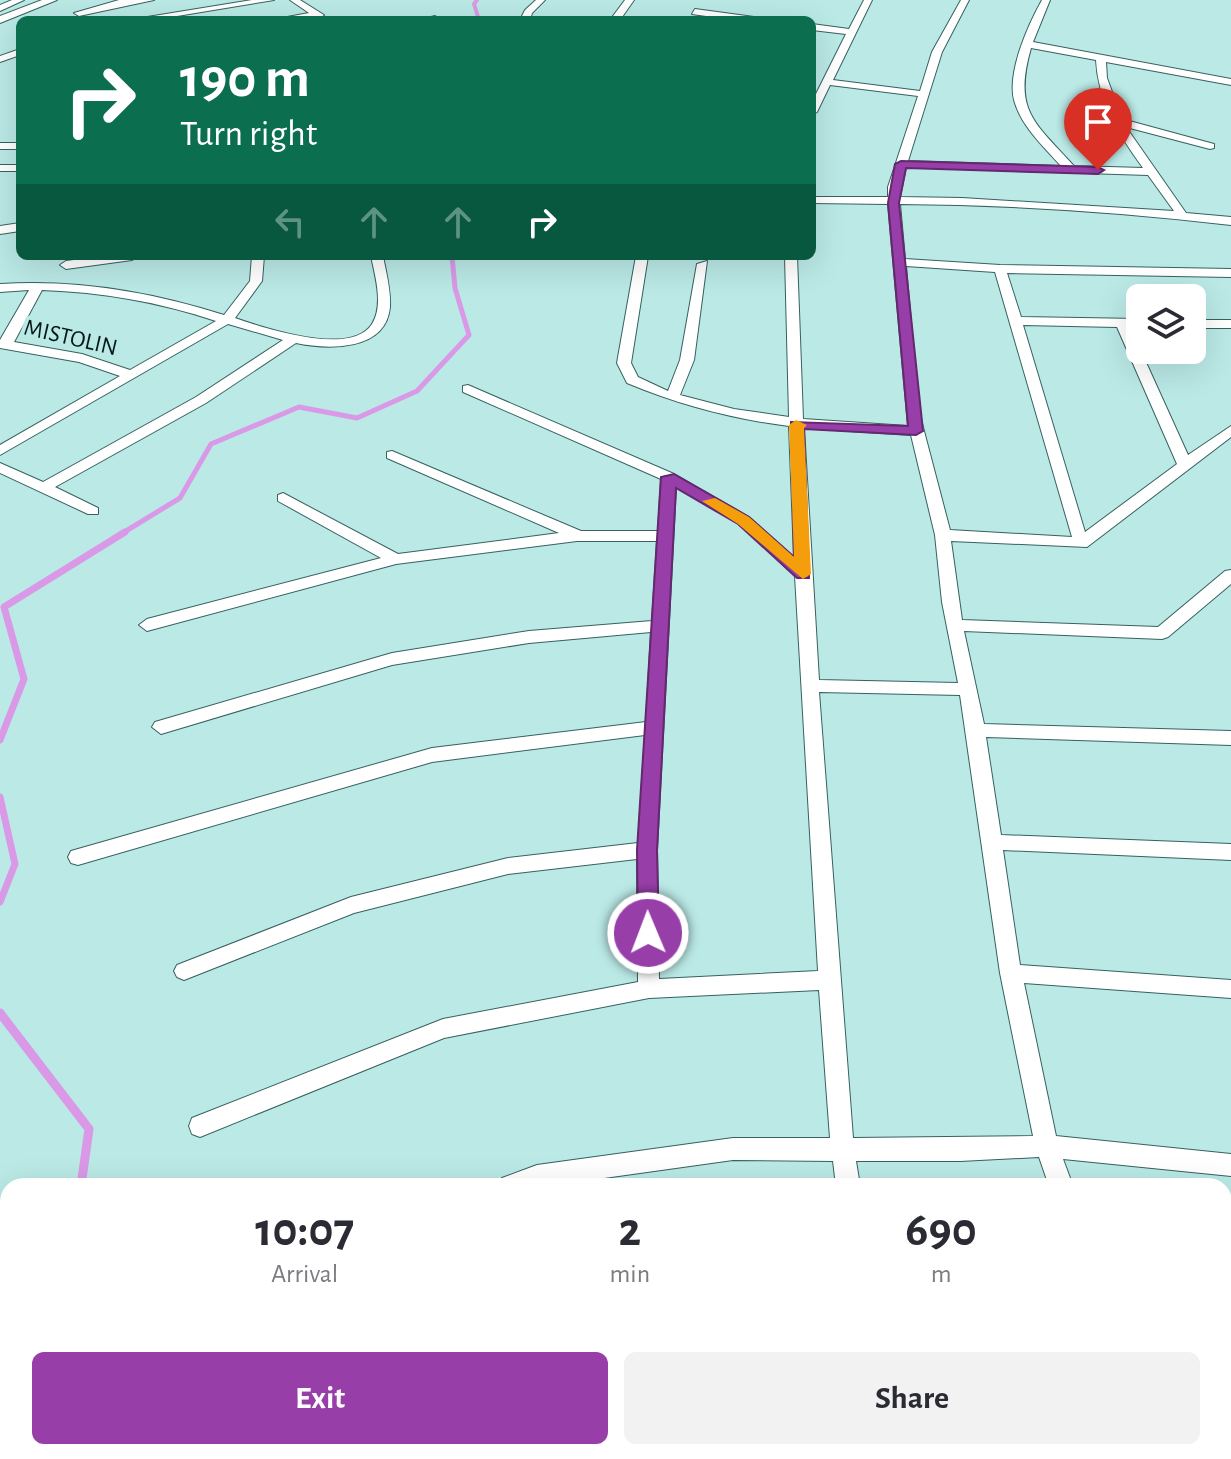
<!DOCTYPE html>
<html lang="en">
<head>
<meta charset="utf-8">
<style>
	body { margin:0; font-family:"Alegreya Sans",sans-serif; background:#f2f2f3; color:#2b2b33; height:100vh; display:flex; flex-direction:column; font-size:30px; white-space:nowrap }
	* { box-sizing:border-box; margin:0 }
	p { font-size:26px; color:#7c7c81 }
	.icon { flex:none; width:44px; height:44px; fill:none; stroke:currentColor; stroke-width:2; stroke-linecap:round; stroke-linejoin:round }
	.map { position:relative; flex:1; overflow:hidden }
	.side { position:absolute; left:0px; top:1178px; width:1232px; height:282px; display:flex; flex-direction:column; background:#fff; border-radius:24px 24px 0 0; box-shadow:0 8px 32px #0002 }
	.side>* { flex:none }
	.banner { position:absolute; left:16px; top:16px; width:800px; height:244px; border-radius:12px; box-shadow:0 8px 32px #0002; background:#0b6e4f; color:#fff; overflow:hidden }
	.tools { position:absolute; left:1126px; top:284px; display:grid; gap:16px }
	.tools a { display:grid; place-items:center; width:80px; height:80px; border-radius:12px; background:#fff; box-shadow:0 8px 32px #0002; font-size:40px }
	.pin { position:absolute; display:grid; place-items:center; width:68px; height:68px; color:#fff; margin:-82px -34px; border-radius:50% 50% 50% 0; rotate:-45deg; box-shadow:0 0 8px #0007 }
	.pin .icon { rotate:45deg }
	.me { position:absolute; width:88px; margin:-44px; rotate:359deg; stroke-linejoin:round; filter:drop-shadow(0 0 6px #0008) }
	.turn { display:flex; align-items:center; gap:28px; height:168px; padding:0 32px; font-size:36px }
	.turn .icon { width:104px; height:104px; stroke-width:2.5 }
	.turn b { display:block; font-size:56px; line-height:68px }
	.lanes { display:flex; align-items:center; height:76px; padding:0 32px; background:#0003; justify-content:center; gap:40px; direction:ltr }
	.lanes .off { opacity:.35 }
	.eta { display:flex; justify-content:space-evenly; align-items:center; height:136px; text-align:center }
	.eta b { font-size:48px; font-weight:700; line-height:56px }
	.primary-button { display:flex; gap:16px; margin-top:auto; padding:16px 32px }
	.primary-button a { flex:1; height:92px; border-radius:12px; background:#983ea9; color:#fff; font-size:32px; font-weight:700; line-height:92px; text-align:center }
	.primary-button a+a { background:#f2f2f3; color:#2b2b33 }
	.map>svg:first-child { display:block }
</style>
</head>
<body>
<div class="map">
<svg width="1231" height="1459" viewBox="0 0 1231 1459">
	<rect width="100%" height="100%" fill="#bae9e6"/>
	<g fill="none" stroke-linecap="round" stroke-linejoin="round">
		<path stroke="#da99e6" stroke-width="4" d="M477,0L474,4L479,20"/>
		<path stroke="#da99e6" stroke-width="5" d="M121,534L180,498L211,444L299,407L357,418L417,391L469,335L455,288L452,256"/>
		<g stroke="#da99e6" stroke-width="7">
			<path d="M0,740L24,679L4,607L125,532"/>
			<path d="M0,797L15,864L0,902"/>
		</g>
		<g stroke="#da99e6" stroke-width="9">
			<path d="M0,1013L89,1129L81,1186"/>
			<path d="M0,1408L8,1392"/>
		</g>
		<defs>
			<g id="minor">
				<path d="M12,0H24L0,11V5Z"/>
				<path d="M119,0H154L79,16L74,13Z"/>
				<path d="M252,0H274L153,20H129Z"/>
				<path d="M290,0H300L324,15L319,18L271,20L309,13Z"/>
				<path d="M536,0H545L532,13L530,20H520L525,10Z"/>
				<path d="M625,0H634L620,20H610Z"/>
				<path d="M864,0H872L833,80L920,91L932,52L961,0H969L942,52L908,161L1061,166C1044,147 1021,126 1014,100C1007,72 1028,25 1042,0H1050L1033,42L1231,79V85L1106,62L1107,78L1122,119L1214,144V148L1210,149L1126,127L1186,213L1231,217V225C1121,212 1010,205 900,204L905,259L1000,265L1231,269V277L1007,273L1021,317L1140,319V327H1130L1188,455L1231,426V437L1087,547L951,541L962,620L1158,627L1225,571L1231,570V584L1168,637L1162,639L964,631L984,724L1231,731V745L986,737L1001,835L1231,844V860L1003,850L1020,965L1231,980V998L1024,983L1056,1136L1231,1154V1176L1063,1159L1073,1186H1049L1039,1157L960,1161H856L860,1186H836L833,1161L733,1160L547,1186H498L502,1178L537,1165L733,1138H830L819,990L649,998L444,1038L200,1137L192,1134L189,1126L192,1118L443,1019L638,982L637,859L508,874L354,913L184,980L177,977L174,971L177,965L351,897L508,858L638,843L645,735L432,762L78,865L71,863L68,857L71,851L78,849L432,748L646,722L651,632L529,643L392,665L161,734L152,727L155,722L392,653L529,631L652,621L657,541H577L396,564L147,631L139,625L147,619L381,558L278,501V495L283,493L398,554L559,533L387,458V452L392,451L581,531H658L661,479L463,392V386L468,385L674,474L749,517L794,557L789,426C733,419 680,405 627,383L617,363L636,256H648L631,363L638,377L668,391L680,360L697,264L707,261L694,360L680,395L734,409L789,417L785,256H797L803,419L908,426L888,204L812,203V197H888V187L918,96L830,85L817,112L812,115V102L846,34L812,30V24L849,29ZM1031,48L1096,60C1098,101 1119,135 1143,168L1074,166C1034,122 1013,111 1031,48ZM906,167L1148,175L1174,211L962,198L900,197ZM906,266L995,272L1072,537L950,530L919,412ZM1023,325L1117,327L1177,464L1085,532ZM804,428L911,435L935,535L942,602L958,683L819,680ZM676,487L739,523L795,576L818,971L659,979L657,850ZM819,692L960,695L1000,973L1033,1136L853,1138Z"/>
				<path d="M695,9L754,17L759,20H734L692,14Z"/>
				<path d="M435,16L439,20H425L427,18Z"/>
				<path d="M20,49V55L0,62V56Z"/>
				<rect x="0" y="143" width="20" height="6"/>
				<rect x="0" y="165" width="20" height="6"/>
				<path d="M20,223V231L0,234V226Z"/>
				<path d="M105,256H138L132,260L66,269L60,265L66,261Z"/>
				<path d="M252,256H264L262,281L235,318C264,328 351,357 372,324C384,305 375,276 371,256H383C386,272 391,290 390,307C386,351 329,350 296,343L206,403L55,487L98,508V514H88L0,473V463L43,482L196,397L283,340L228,324L0,455V445L120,376L79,362L0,348V340L29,290L0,292V284C76,279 152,292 224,315L250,281ZM42,290C102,292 159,302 216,321L130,370L82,354L14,342Z"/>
				<rect x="1192" y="320" width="39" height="8"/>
				<path d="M444,1452H480L478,1459H441Z"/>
				<path d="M897,1452H923L926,1459H898Z"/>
				<path d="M1136,1452H1162L1165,1459H1137Z"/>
			</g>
			<path id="tertiary" d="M42,0H57L0,23V16Z"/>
		</defs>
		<use href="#minor" stroke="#36615f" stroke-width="2"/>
		<use href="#tertiary" stroke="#36615f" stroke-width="2"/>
		<use href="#minor" fill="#fff" fill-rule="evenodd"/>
		<use href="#tertiary" fill="#fff" fill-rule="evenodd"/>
	</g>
	<path fill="#983ea9" stroke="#63286e" stroke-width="2" d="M901,161L1098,167L1104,170L1098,174L906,168L899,203L923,431L916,435L804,429L809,578H797L738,524L676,488L657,850L659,933L648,942L638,933L637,850L661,477L674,474L749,517L794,557L791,422L908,426L888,203L895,164Z"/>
	<path fill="#f59e0b" d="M796,420L807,425L804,428L811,574L803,579L738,524L702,501L715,498L749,517L794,557L789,425Z"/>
	<g text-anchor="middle" stroke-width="8" stroke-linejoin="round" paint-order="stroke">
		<g font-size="24" fill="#071918" stroke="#bae9e6">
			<text transform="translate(71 337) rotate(13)" y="8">MISTOLIN</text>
		</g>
	</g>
</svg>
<div class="tools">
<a><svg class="icon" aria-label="layers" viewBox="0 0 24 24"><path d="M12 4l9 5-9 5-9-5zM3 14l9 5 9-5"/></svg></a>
</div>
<div class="pin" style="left:1098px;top:170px;background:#d93025"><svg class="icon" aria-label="arrive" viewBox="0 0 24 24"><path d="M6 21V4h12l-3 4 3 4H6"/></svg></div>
<svg class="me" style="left:648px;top:933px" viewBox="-20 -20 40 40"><circle r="17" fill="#983ea9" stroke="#fff" stroke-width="3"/><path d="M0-11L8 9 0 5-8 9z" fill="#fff"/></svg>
<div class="banner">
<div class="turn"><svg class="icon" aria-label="right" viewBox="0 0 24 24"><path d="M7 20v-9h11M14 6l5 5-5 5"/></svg><div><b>190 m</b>Turn right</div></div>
<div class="lanes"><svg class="icon off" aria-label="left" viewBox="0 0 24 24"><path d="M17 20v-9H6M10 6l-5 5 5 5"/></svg><svg class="icon off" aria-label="ahead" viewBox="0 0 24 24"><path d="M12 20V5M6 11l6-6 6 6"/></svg><svg class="icon off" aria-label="ahead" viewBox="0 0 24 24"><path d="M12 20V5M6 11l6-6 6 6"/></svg><svg class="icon" aria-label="right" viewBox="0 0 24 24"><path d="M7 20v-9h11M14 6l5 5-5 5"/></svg></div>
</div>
<section class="side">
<div class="eta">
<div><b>10:07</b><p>Arrival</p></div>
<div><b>2</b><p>min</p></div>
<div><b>690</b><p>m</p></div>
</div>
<div class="primary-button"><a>Exit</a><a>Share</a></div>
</section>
</div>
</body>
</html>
